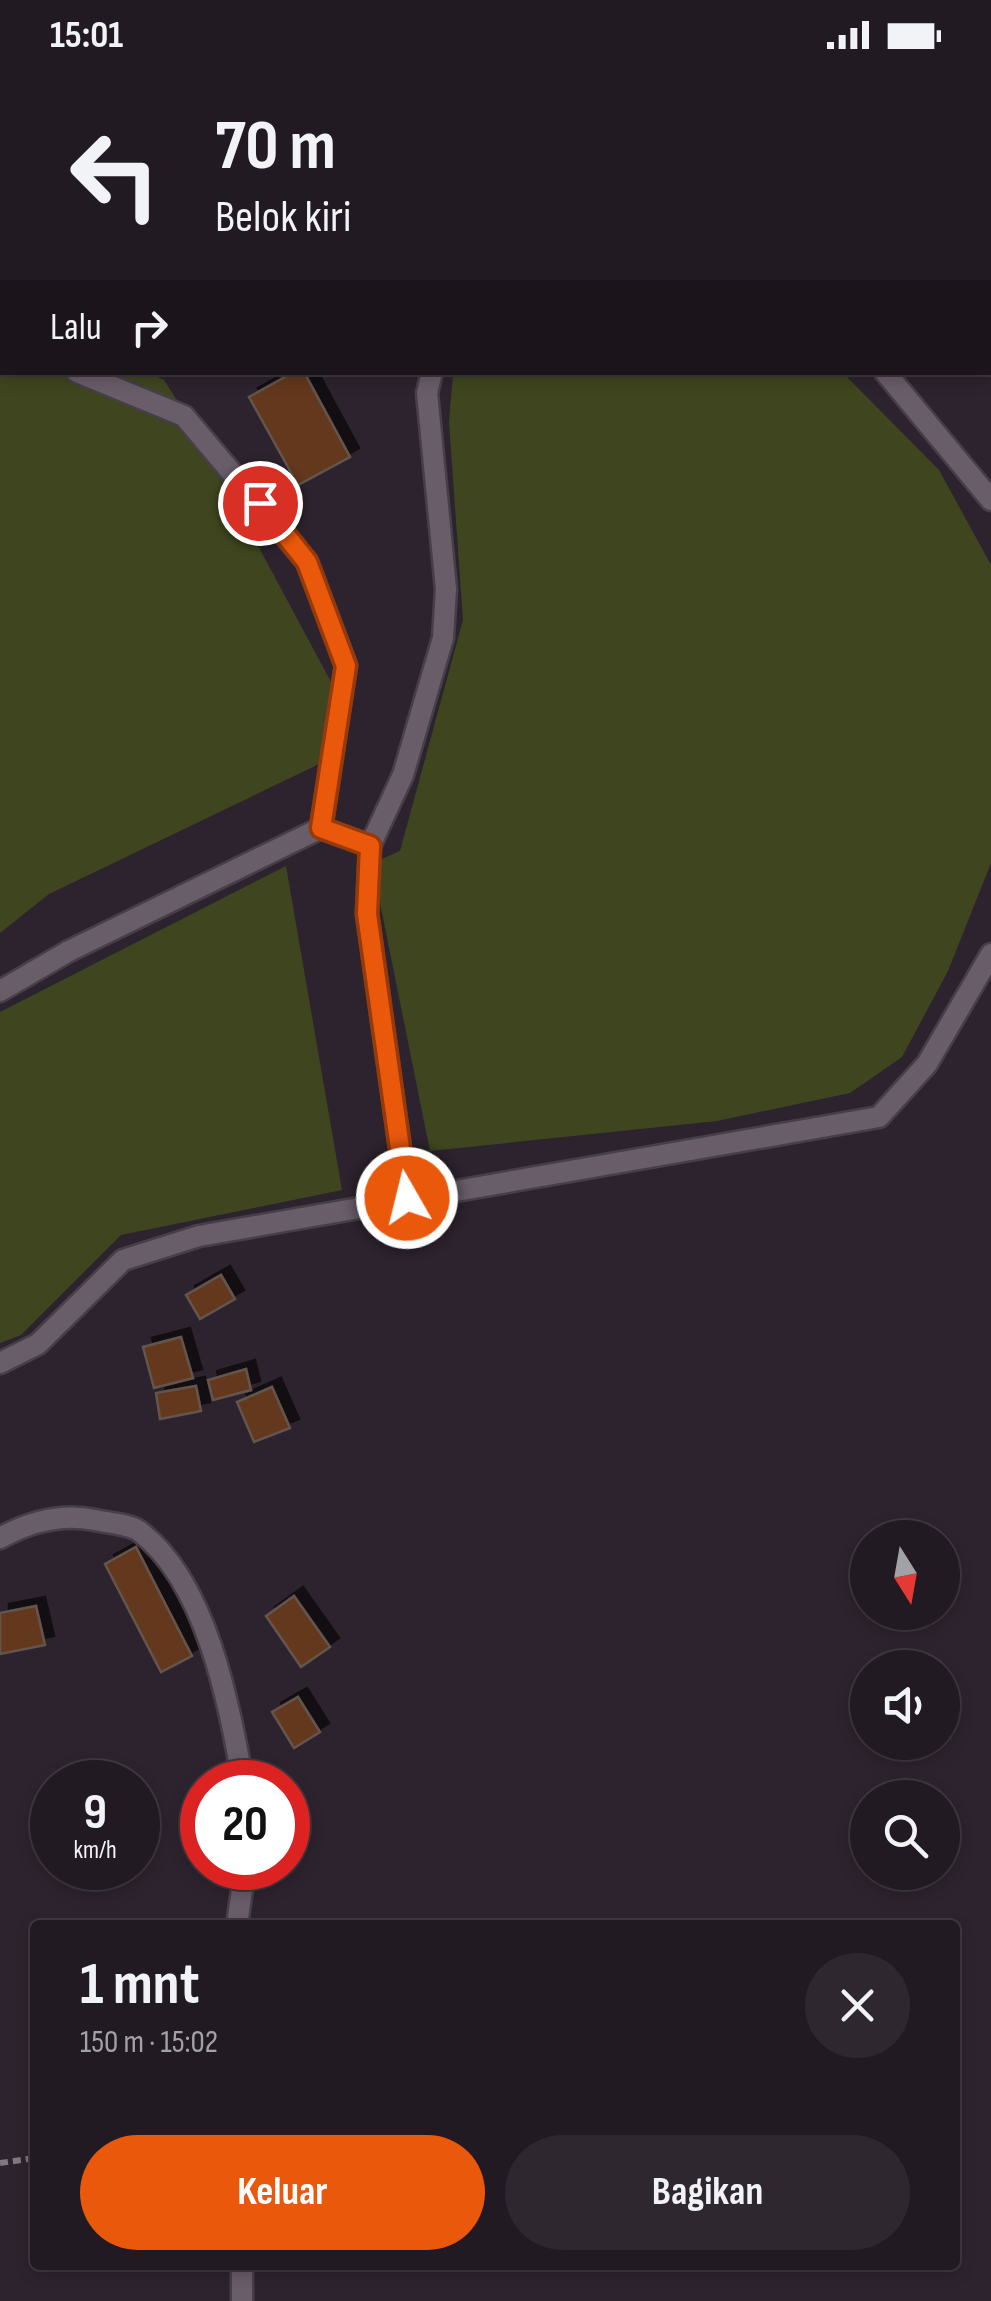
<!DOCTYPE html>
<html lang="id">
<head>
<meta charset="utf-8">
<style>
	body { margin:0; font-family:"Sofia Sans Condensed",sans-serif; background:#2e272f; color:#f1f3f6; height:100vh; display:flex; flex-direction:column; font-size:38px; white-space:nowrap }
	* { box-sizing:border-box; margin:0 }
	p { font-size:32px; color:#a2a1a5 }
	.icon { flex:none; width:55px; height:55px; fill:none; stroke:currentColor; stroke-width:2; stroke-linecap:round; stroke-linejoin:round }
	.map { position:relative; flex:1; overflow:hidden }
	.sheet { position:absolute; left:30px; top:1850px; width:930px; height:350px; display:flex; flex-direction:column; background:#221a22; border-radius:10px; box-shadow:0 5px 15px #0003,0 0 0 2px #3f3840 }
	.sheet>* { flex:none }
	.guide { position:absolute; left:0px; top:0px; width:992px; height:305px; box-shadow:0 5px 15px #0003,0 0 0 2px #3f3840; background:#221a22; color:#f1f3f6; overflow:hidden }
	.needle { width:65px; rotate:169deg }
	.controls { position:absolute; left:850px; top:1450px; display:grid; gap:20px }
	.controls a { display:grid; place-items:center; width:110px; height:110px; border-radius:50%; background:#221a22; box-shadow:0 5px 15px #0003,0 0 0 2px #3f3840; font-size:50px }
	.speed { position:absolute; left:30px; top:1690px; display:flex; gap:20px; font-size:50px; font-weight:700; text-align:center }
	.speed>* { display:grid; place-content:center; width:130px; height:130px; border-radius:50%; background:#221a22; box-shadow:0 5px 15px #0003,0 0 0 2px #3f3840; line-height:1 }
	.speed small { font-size:25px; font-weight:400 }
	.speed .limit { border:15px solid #d22; background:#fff; color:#111 }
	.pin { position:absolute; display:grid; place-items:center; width:85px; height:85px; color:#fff; margin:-42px; border:5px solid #fff; border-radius:50%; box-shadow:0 2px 10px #0007 }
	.me { position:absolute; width:110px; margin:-55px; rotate:352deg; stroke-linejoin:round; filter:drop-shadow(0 0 8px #0008) }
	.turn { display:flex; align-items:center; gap:35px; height:210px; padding:0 50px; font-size:45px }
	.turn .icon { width:130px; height:130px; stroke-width:2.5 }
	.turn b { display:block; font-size:70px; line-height:85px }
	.then { display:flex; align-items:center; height:95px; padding:0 50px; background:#0003; gap:20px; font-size:38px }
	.round { display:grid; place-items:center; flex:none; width:105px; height:105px; border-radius:52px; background:#2e272f }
	.overview { display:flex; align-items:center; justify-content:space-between; height:170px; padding:0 50px }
	h1 { font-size:60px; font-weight:700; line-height:75px }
	.primary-button { display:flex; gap:20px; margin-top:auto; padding:20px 50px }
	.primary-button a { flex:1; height:115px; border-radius:60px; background:#ea580c; color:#fff; font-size:40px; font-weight:700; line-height:115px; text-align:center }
	.primary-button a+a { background:#2e272f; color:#f1f3f6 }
	.status { display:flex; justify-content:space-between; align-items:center; height:70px; padding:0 50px; background:#221a22; direction:ltr }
	.status svg { height:28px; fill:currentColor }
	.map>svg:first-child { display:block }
</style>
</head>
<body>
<div class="status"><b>15:01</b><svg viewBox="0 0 49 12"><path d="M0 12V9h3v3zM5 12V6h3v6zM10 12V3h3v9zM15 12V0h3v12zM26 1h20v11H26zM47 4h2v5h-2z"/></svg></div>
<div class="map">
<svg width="991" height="2231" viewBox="0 0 991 2231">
	<defs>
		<filter id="shadow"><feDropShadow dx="9" dy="-9" stdDeviation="0" flood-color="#0009"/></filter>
	</defs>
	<rect width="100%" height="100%" fill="#2d232e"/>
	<g fill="#3f461f">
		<path d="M0,240L2,302H146L164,310L196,360L338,625L347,663L342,683L49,824L0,863Z"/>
		<path d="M453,303H843L939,400L991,495V793L948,901L902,987L850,1023L717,1051L430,1081L372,793L400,781L463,550L449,352Z"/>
		<path d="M286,796L342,1120L121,1165L21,1265L0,1273V942Z"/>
	</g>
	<g fill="#63381f" stroke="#64554d" stroke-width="2.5" filter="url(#shadow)">
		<path d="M294,302H304L350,387L298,415L249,327Z"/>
		<path d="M221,1205L235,1229L200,1249L186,1225Z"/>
		<path d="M181,1267L193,1308L154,1318L143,1277Z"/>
		<path d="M246,1299L251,1320L213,1330L208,1310Z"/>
		<path d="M196,1316L201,1341L160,1349L156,1323Z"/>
		<path d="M272,1317L290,1358L254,1372L237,1332Z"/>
		<path d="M136,1477L192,1586L161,1602L105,1494Z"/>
		<path d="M294,1526L330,1577L301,1597L266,1546Z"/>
		<path d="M36,1536L45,1575L0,1584V1543Z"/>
		<path d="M298,1627L320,1662L294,1678L272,1642Z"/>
	</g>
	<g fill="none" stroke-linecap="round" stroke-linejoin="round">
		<defs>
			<g id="service">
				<path d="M199,0L206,2"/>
				<path d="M677,2L678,0"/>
				<path d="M0,161H2"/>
				<path d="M0,275L2,276"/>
				<path d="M77,302L184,346L307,492L346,595L321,758"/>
				<path d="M885,302L991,430"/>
				<path d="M0,921L69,881L321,758L370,776"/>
				<path d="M407,1128L367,844L370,776L403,705L443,568L446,519L427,323L432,302"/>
				<path d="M0,1293L38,1274L123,1190L199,1166L879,1047L927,994L991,884"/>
				<path d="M0,1468C29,1452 61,1443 95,1450C108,1453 129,1454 139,1461C207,1512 229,1635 243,1712"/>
				<path d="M237,1855L245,1798"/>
				<path d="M242,2195V2231"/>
			</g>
		</defs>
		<use href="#service" stroke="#473f48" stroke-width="25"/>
		<path stroke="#817881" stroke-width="6" stroke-dasharray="8 5" stroke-linecap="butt" d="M0,2093L35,2088"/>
		<use href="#service" stroke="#695d69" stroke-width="20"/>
	</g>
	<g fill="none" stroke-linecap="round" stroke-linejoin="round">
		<defs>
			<path id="route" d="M260,433L307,492L346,596L321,758L370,776L367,844L407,1128"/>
		</defs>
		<use href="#route" stroke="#983908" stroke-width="25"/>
		<use href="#route" stroke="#ea580c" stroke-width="18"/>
	</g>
</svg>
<div class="controls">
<a><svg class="needle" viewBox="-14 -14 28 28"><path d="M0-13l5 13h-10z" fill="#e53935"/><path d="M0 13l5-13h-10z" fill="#a2a1a5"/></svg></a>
<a><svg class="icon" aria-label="sound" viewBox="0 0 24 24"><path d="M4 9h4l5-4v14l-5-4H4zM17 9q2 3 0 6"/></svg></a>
<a><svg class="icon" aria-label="search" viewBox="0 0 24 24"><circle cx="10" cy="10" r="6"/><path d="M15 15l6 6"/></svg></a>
</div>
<div class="speed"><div>9<small>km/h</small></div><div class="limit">20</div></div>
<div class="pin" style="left:260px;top:433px;background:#d93025"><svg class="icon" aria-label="arrive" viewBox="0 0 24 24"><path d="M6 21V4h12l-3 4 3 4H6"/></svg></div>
<svg class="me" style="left:407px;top:1128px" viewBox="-20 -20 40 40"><circle r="17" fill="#ea580c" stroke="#fff" stroke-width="3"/><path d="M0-11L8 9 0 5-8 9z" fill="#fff"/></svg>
<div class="guide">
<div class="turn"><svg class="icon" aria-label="left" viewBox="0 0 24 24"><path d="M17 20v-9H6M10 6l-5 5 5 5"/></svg><div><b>70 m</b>Belok kiri</div></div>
<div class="then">Lalu<svg class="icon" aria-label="right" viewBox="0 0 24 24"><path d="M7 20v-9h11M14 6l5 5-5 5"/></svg></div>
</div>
<section class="sheet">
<div class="overview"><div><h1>1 mnt</h1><p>150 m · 15:02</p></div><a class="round"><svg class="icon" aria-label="close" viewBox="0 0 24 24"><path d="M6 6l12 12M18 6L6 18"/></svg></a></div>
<div class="primary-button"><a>Keluar</a><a>Bagikan</a></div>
</section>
</div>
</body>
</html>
